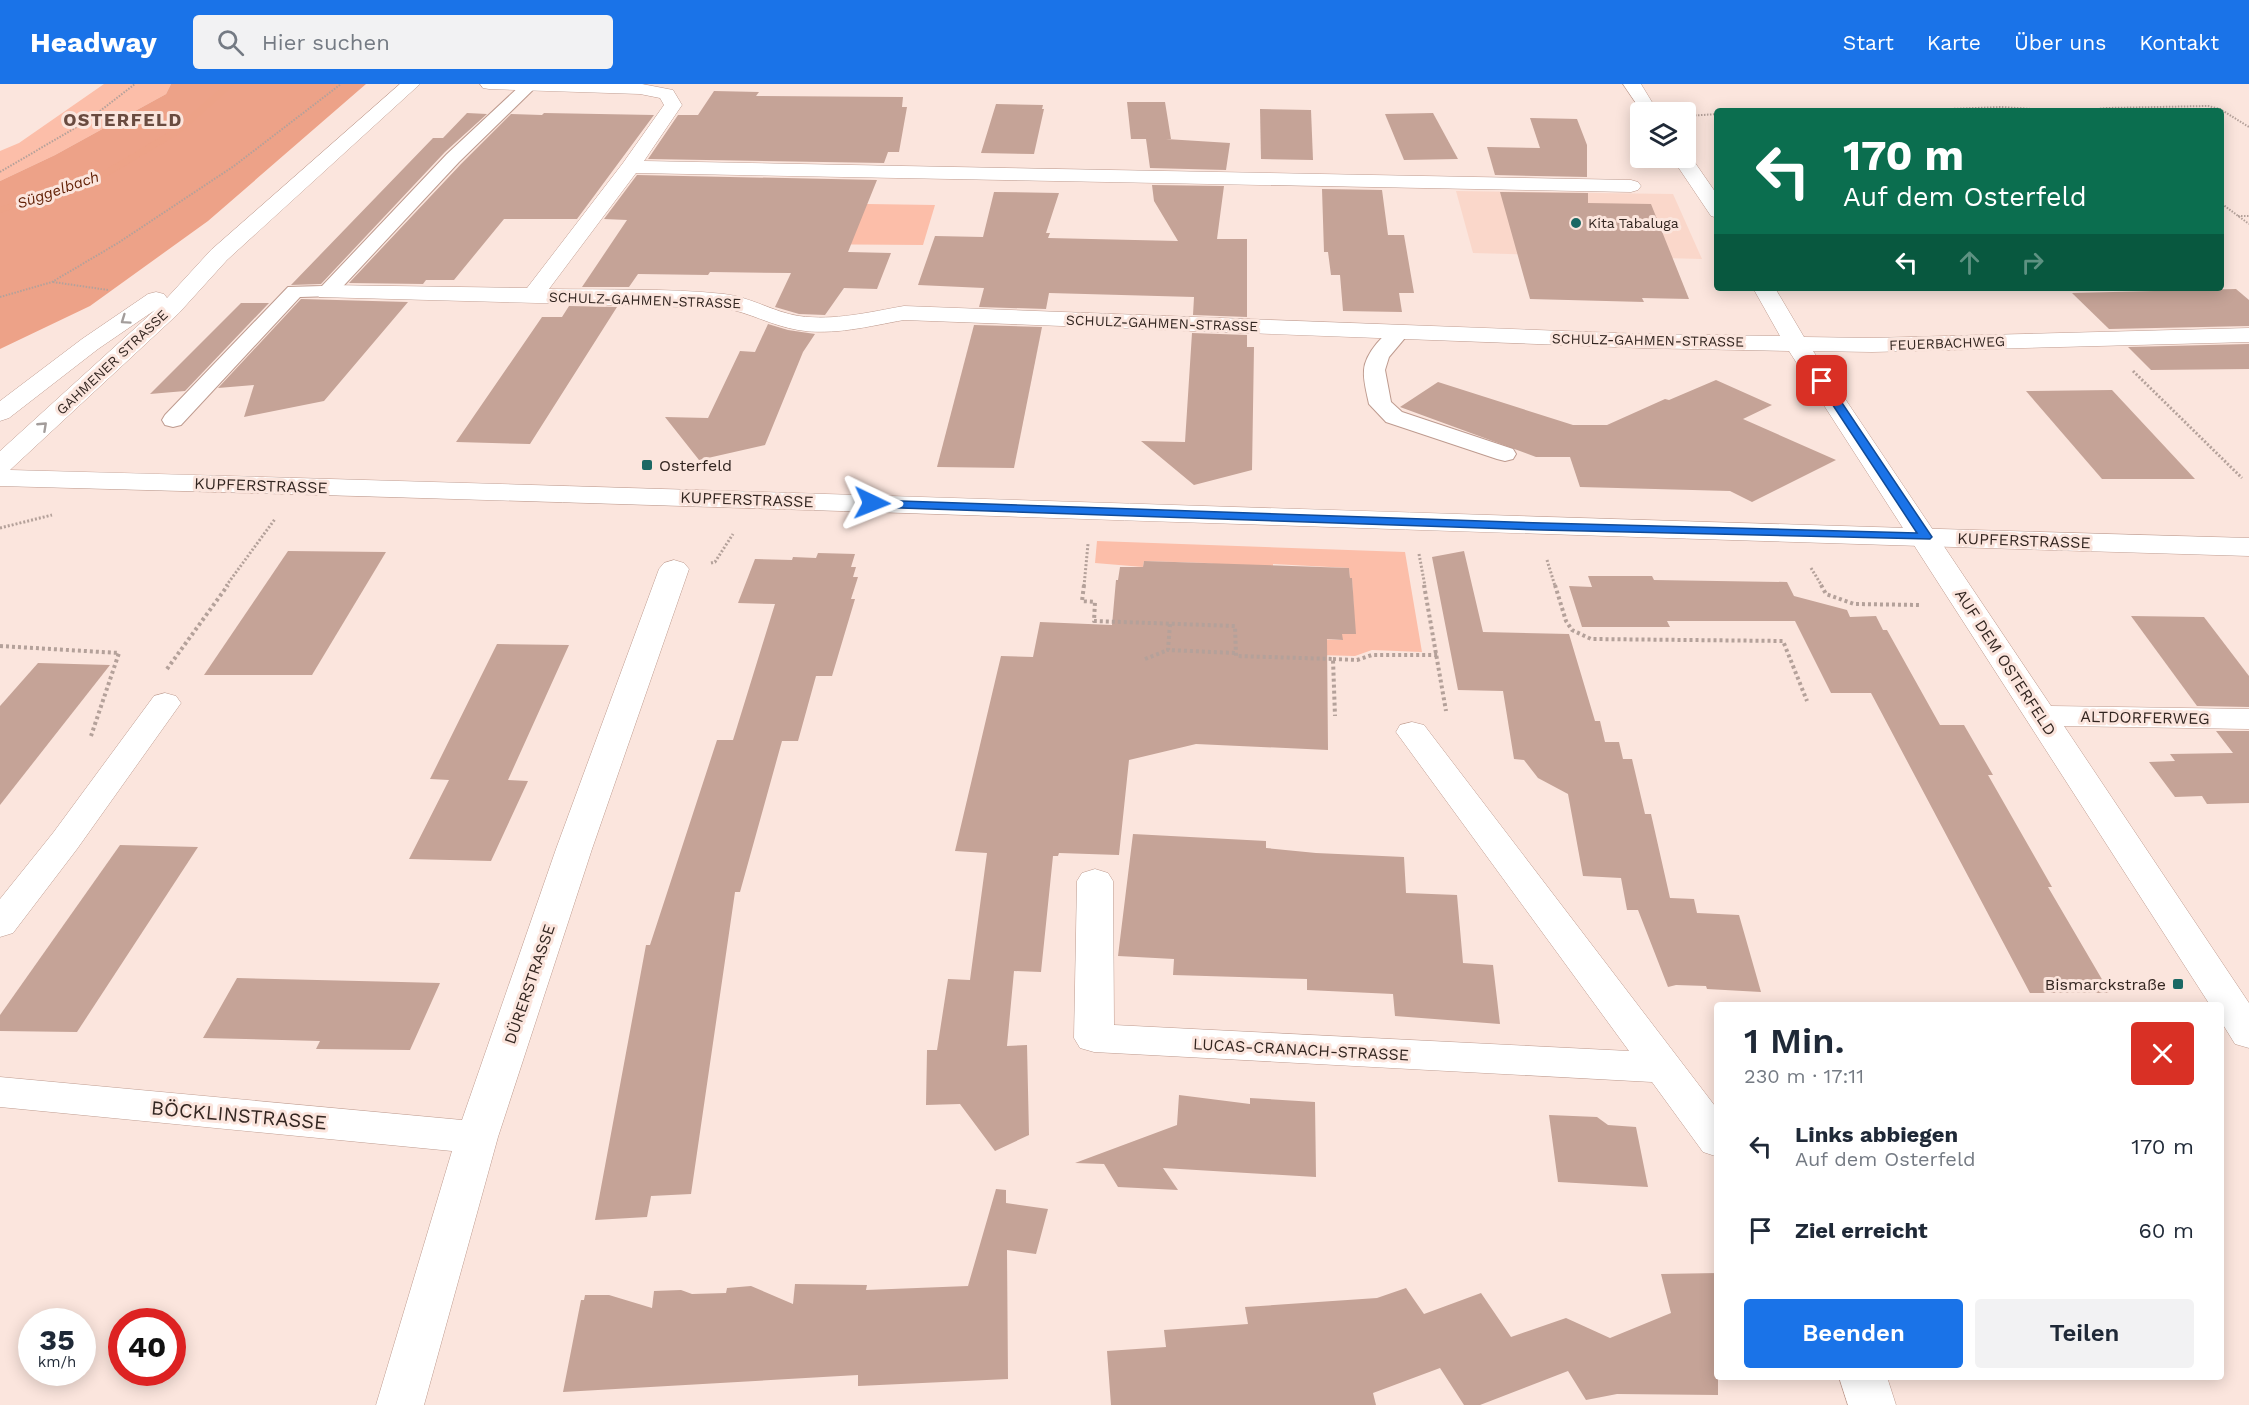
<!DOCTYPE html>
<html lang="de">
<head>
<meta charset="utf-8">
<style>
	body { margin:0; font-family:"Work Sans",sans-serif; background:#f2f2f3; color:#1f2937; height:100vh; display:flex; flex-direction:column; font-size:22px; white-space:nowrap }
	* { box-sizing:border-box; margin:0 }
	p { font-size:20px; color:#747a83 }
	.icon { flex:none; width:33px; height:33px; fill:none; stroke:currentColor; stroke-width:2; stroke-linecap:round; stroke-linejoin:round }
	.map { position:relative; flex:1; overflow:hidden }
	.panel { position:absolute; left:1714px; top:918px; width:510px; height:378px; display:flex; flex-direction:column; background:#fff; border-radius:6px; box-shadow:0 3px 15px #0003 }
	.panel>* { flex:none }
	.guide { position:absolute; left:1714px; top:24px; width:510px; height:183px; border-radius:6px; box-shadow:0 3px 15px #0003; background:#0b6e4f; color:#fff; overflow:hidden }
	.controls { position:absolute; left:1630px; top:18px; display:grid; gap:12px }
	.controls a { display:grid; place-items:center; width:66px; height:66px; border-radius:6px; background:#fff; box-shadow:0 3px 15px #0003; font-size:30px }
	.speed { position:absolute; left:18px; top:1224px; display:flex; gap:12px; font-size:30px; font-weight:700; text-align:center }
	.speed>* { display:grid; place-content:center; width:78px; height:78px; border-radius:50%; background:#fff; box-shadow:0 3px 15px #0003; line-height:1 }
	.speed small { font-size:15px; font-weight:400 }
	.speed .limit { border:9px solid #d22; background:#fff; color:#111 }
	.pin { position:absolute; display:grid; place-items:center; width:51px; height:51px; color:#fff; margin:-26px; border-radius:12px; box-shadow:0 3px 9px #0006 }
	.me { position:absolute; width:66px; margin:-33px; rotate:92deg; stroke-linejoin:round; filter:drop-shadow(0 0 4px #0008) }
	.turn { display:flex; align-items:center; gap:21px; height:126px; padding:0 30px; font-size:27px }
	.turn .icon { width:78px; height:78px; stroke-width:2.5 }
	.turn b { display:block; font-size:42px; line-height:51px }
	.lanes { display:flex; align-items:center; height:57px; padding:0 30px; background:#0003; justify-content:center; gap:30px; direction:ltr }
	.lanes .off { opacity:.35 }
	.round { display:grid; place-items:center; flex:none; width:63px; height:63px; border-radius:6px; background:#f2f2f3 }
	.summary { display:flex; align-items:center; justify-content:space-between; height:102px; padding:0 30px }
	h1 { font-size:36px; font-weight:600; line-height:45px }
	.cta { display:flex; gap:12px; margin-top:auto; padding:12px 30px }
	.cta a { flex:1; height:69px; border-radius:6px; background:#1a73e8; color:#fff; font-size:24px; font-weight:600; line-height:69px; text-align:center }
	.cta a+a { background:#f2f2f3; color:#1f2937 }
	ul { padding:0; list-style:none }
	li { display:flex; align-items:center; gap:18px; height:84px; padding:0 30px }
	li div { flex:1 }
	li b { display:block; font-size:22px }
	li em { font-style:normal }
	header { display:flex; align-items:center; gap:36px; box-sizing:border-box; height:84px; padding:0 30px; background:#1a73e8; color:#fff }
	header strong { font-size:28px }
	nav { display:flex; gap:33px; margin-inline-start:auto; font-size:21px }
	.search { width:420px; height:54px; background:#f2f2f3; display:flex; align-items:center; gap:15px; box-sizing:border-box; padding:0 21px; border-radius:6px; color:#747a83; font-size:22px }
	.map>svg:first-child { display:block }
</style>
</head>
<body>
<header>
<strong>Headway</strong>
<div class="search"><svg class="icon" aria-label="search" viewBox="0 0 24 24"><circle cx="10" cy="10" r="6"/><path d="M15 15l6 6"/></svg>Hier suchen</div>
<nav><a>Start</a><a>Karte</a><a>Über uns</a><a>Kontakt</a></nav>
</header>
<div class="map">
<svg width="2249" height="1321" viewBox="0 0 2249 1321">
	<rect width="100%" height="100%" fill="#fbe5dd"/>
	<path fill="#fad7ca" d="M1456,107L1673,110L1702,175L1473,169Z"/>
	<g fill="#fcbea9">
		<path d="M104,0H171L166,10L55,71L0,97V67L19,59Z"/>
		<path d="M800,119L935,121L923,161L783,160Z"/>
		<path d="M1097,457L1405,468L1422,568L1372,566L1355,572L1244,569L1317,555L1342,556V550H1355L1352,494H1350L1349,484L1273,480V487L1206,479L1144,477L1143,483L1095,479Z"/>
	</g>
	<path fill="#eda288" d="M171,0H366L208,137L90,222L0,265V97L55,71L166,10Z"/>
	<g fill="none" stroke-linecap="round" stroke-linejoin="round">
		<path fill="#eda287" fill-rule="evenodd" d="M226,0H235L180,49L101,96L0,129V123L95,92L174,45Z"/>
	</g>
	<g fill="#c5a397">
		<path d="M714,7L759,8L756,12L903,13L902,23H907L899,68H888L884,79L648,75L678,31H698Z"/>
		<path d="M1127,18H1165L1171,55H1166L1230,59L1226,86L1150,84L1146,55H1131Z"/>
		<path d="M996,20L1043,21L1042,25H1044L1034,70L981,69Z"/>
		<path d="M1260,25L1311,26L1313,76L1261,75Z"/>
		<path d="M467,29L487,30L445,68L321,200L291,201L433,54H443Z"/>
		<path d="M544,29L654,31L577,135H504L454,196H426L423,200L349,199L461,80L511,30L542,31Z"/>
		<path d="M1433,29L1458,75L1404,76L1385,30Z"/>
		<path d="M1530,34L1577,35L1587,61V93L1495,91L1487,63L1540,64Z"/>
		<path d="M637,91L877,96L848,168L891,169L877,205L844,204L825,231L799,230L775,223L791,189L710,188L708,191L638,190L629,203H582L627,136L604,135Z"/>
		<path d="M1152,101L1224,102L1217,155H1247V233L1193,231L1194,213L1049,209L1046,225L979,223L984,204L918,201L935,152L983,153L994,108L1059,109L1046,149H1050L1048,154L1178,157L1154,117Z"/>
		<path d="M1322,105L1382,106L1388,151H1404L1414,209H1399L1402,228L1343,227L1340,191H1331L1328,168H1324Z"/>
		<path d="M1500,108L1588,109V119L1651,120L1689,215L1642,214L1644,218L1530,215Z"/>
		<path d="M2236,205L2249,216V242L2109,245L2072,209Z"/>
		<path d="M301,215L408,218L324,317L244,333L254,301L218,304Z"/>
		<path d="M241,219H269L185,307L150,310Z"/>
		<path d="M569,222L617,223L530,360L456,358L542,233H562Z"/>
		<path d="M768,240L788,246L815,250L803,268L765,361L699,376L665,333L708,334L740,267L755,268Z"/>
		<path d="M974,241L1042,243L1014,384L937,383Z"/>
		<path d="M1192,249L1247,251V263H1254L1252,386L1194,401L1141,357L1185,358Z"/>
		<path d="M2249,260V285L2151,286L2128,263Z"/>
		<path d="M1716,296L1772,321L1743,335L1836,376L1752,418L1730,407L1580,403L1570,373H1536L1400,323L1438,298L1573,341H1607L1665,315L1669,316Z"/>
		<path d="M2112,306L2195,395H2102L2026,307Z"/>
		<path d="M288,467L386,468L312,591H204Z"/>
		<path d="M1464,467L1483,548L1569,550L1595,637H1600L1605,658H1619L1623,675H1632L1645,730H1651L1670,814L1694,815L1697,829L1739,831L1761,908L1707,905L1706,902L1676,901L1668,903L1638,826H1627L1621,794L1583,792L1568,710L1538,694L1524,676L1514,675L1503,607L1458,606L1432,473Z"/>
		<path d="M818,469L855,470L851,483H856L853,493H858L851,515H855L832,592H816L798,657H782L740,808H735L691,1110L651,1112L647,1133L595,1136L646,861H650L717,656H733L775,520L738,519L755,475L792,476L793,473L816,474Z"/>
		<path d="M1144,477L1349,484L1350,494H1352L1356,550H1342L1343,556L1327,555L1328,666L1196,660L1129,676L1119,771L1059,769L1058,772H1053L1041,888L1014,887L1007,962L1027,961L1029,1051L995,1067L960,1020L926,1021L927,966H937L948,895L970,896L987,769L955,767L1001,572L1033,573L1040,538L1112,541L1116,496H1118L1120,483H1143Z"/>
		<path d="M1588,492H1652L1654,496L1787,498L1794,512L1847,526L1850,533L1876,532L1883,546H1887L1940,641H1964L1993,691H1988L2052,803H2048L2110,909H2030L1871,609H1831L1795,537H1667L1670,543H1582L1569,502L1592,503Z"/>
		<path d="M2131,532L2204,533L2249,592V623L2197,622Z"/>
		<path d="M497,560L569,561L508,696L528,697L491,777L409,775L449,696L430,695Z"/>
		<path d="M38,579L110,581L0,721V622Z"/>
		<path d="M2216,647H2249V719L2207,720L2202,712L2175,713L2149,678L2175,677L2170,670L2233,669Z"/>
		<path d="M1133,750L1266,757V764L1316,769L1404,773L1406,809L1457,811L1463,879L1493,881L1500,940L1395,932L1393,910L1307,906V895L1173,891L1174,875L1118,872Z"/>
		<path d="M120,761L198,763L77,948L0,947V931Z"/>
		<path d="M237,894L401,898L440,899L410,966L316,965L320,957L203,954Z"/>
		<path d="M1179,1011L1250,1020V1014L1315,1018L1316,1093L1163,1084L1178,1106L1118,1103L1104,1080L1075,1079L1177,1041Z"/>
		<path d="M1549,1031L1597,1033L1608,1041L1636,1043L1648,1103L1558,1098Z"/>
		<path d="M996,1105L1006,1106V1119L1048,1125L1036,1170L1007,1166L1008,1295L858,1302V1291L563,1308L581,1216H584L585,1211H609L652,1224L654,1207L681,1206L692,1210L726,1209L727,1204L751,1202L793,1220L795,1200L867,1201L866,1206L968,1202Z"/>
		<path d="M1718,1189V1311L1617,1310L1586,1316L1568,1287L1480,1321H1464L1440,1284L1373,1309L1376,1321H1111L1107,1267L1166,1263L1164,1246L1248,1240L1245,1223L1377,1214L1406,1204L1424,1230L1481,1209L1511,1253L1566,1234L1610,1254L1671,1229L1661,1190Z"/>
	</g>
	<g fill="none" stroke-linecap="round" stroke-linejoin="round">
		<defs>
			<g id="lane">
				<path d="M522,0L538,1L459,78L334,212L300,213L181,341L173,343L165,341L162,336L165,331L288,203L322,202L447,70Z"/>
				<path d="M1400,242L1407,244L1410,248L1389,273L1385,286L1391,318L1402,328L1513,365L1516,370L1513,375L1505,377L1497,375L1386,338L1369,320C1367,310 1363,296 1364,286C1365,270 1385,246 1400,242Z"/>
			</g>
			<g id="street">
				<path d="M480,0H642L673,6L682,21L644,77L1631,96L1638,98L1641,102L1638,106L1631,108L636,89L549,205C607,206 667,204 724,210C751,213 773,228 799,232C834,237 870,228 904,222L1642,250L1780,252L1753,204H1775L1804,253L1872,254L2249,244V258L1872,268L1813,267L2051,622L2249,625V645L2064,642L2249,919V964L2235,960L2222,939V921H2210L1789,267L1642,264L904,236C870,242 833,252 798,246C772,242 749,228 723,224L319,213L316,208L319,203L327,201L527,204L623,79L664,21L660,14L640,10L489,5L483,4Z"/>
				<path d="M1623,0H1641L1658,28H1642Z"/>
				<path d="M1686,69L1689,70L1718,112V134L1711,132L1672,74H1686Z"/>
				<path d="M674,476L684,479L689,485L592,765L498,1053L424,1321H376L452,1067L0,1023V993L462,1036L556,765L659,485L664,479Z"/>
				<path d="M165,609L176,612L181,619L77,765L13,849L0,853V815L53,749L154,612Z"/>
				<path d="M1412,638L1424,641L1718,1026V1073L1703,1068L1652,998L1094,968L1080,964L1074,954L1077,797L1082,789L1095,785L1108,789L1113,797L1114,941L1629,967L1396,648L1400,641Z"/>
				<path d="M1839,1293H1887L1896,1321H1848Z"/>
			</g>
			<path id="secondary" d="M400,0H420L227,176L179,229L10,386C756,406 1503,433 2249,454V472C1499,450 750,422 0,402V367L155,226L98,265L9,334L0,337V317L82,255L148,210L156,208L164,210L167,214L211,166Z"/>
		</defs>
		<use href="#lane" stroke="#be9b8f" stroke-width="2"/>
		<use href="#street" stroke="#be9b8f" stroke-width="1"/>
		<use href="#secondary" stroke="#be9b8f" stroke-width="1"/>
		<g stroke="#b4a19a" stroke-width="2" stroke-dasharray="1.5 1.5" stroke-linecap="butt">
			<path d="M1769,27H1829"/>
			<path d="M1900,27L2001,23L2061,27"/>
			<path d="M2079,27L2107,24L2208,22L2220,25L2249,43"/>
			<path d="M1686,32L1718,30"/>
			<path d="M0,88L87,37L135,0"/>
			<path d="M2222,120L2249,140"/>
			<path d="M2238,132H2249"/>
			<path d="M53,198L108,206"/>
			<path d="M0,213L52,198L118,159L234,82L341,0"/>
		</g>
		<g stroke="#b4a19a" stroke-width="3" stroke-dasharray="2 2" stroke-linecap="butt">
			<path d="M2133,287L2242,394"/>
			<path d="M0,444L52,431"/>
			<path d="M1419,470L1425,502"/>
			<path d="M1547,476L1555,502"/>
			<path d="M711,479L715,478L733,450"/>
			<path d="M1811,484L1822,502"/>
			<path d="M226,502L275,435"/>
			<path d="M1084,502L1088,460"/>
		</g>
		<g stroke="#b4a19a" stroke-width="4" stroke-dasharray="3 3" stroke-linecap="butt">
			<path d="M1084,501L1082,517L1095,518L1094,537L1235,542L1236,572L1333,575L1335,632"/>
			<path d="M1424,501L1446,627"/>
			<path d="M1555,501L1566,537L1572,546L1591,555L1783,557L1807,617"/>
			<path d="M1821,501L1826,510L1854,520L1921,521"/>
			<path d="M1170,540L1168,566L1236,569"/>
			<path d="M0,562L119,569L91,652"/>
			<path d="M1145,575L1168,566"/>
			<path d="M1333,575L1357,576L1372,571H1438"/>
			<path d="M167,585L228,501"/>
		</g>
		<use href="#lane" fill="#fff" fill-rule="evenodd"/>
		<use href="#street" fill="#fff" fill-rule="evenodd"/>
		<use href="#secondary" fill="#fff" fill-rule="evenodd"/>
	</g>
	<defs><path id="oneway-chevron" d="M-2-3.5L2.5 0L-2 3.5" fill="none" stroke-width="1.6" stroke-linecap="round" stroke-linejoin="round" transform="scale(1.5)"/></defs>
	<g stroke="#a39d9b">
		<use href="#oneway-chevron" transform="translate(125 236) rotate(145)"/>
		<use href="#oneway-chevron" transform="translate(43 342) rotate(-43)"/>
	</g>
	<path fill="#1a73e8" stroke="#114b97" stroke-width="1.5" d="M1819,295H1826L1932,453L1930,455L1542,446L872,423L867,419L872,416L1542,439L1917,449L1817,297Z"/>
	<g fill="#1b6864" stroke="#fbe5dd" stroke-width="2">
		<circle cx="1576" cy="139" r="6"/>
		<rect x="641" y="375" width="12" height="12" rx="3"/>
		<rect x="2172" y="894" width="12" height="12" rx="3"/>
	</g>
	<g text-anchor="middle" stroke-width="6" stroke-linejoin="round" paint-order="stroke">
		<g font-size="14" fill="#332621" stroke="#fbe5dd" text-anchor="start">
			<text x="1588" y="144">Kita Tabaluga</text>
		</g>
		<g font-size="14" fill="#332621" stroke="#fbe5dd">
			<text transform="translate(645 216) rotate(2)" y="5">SCHULZ-GAHMEN-STRASSE</text>
			<text transform="translate(1162 239) rotate(2)" y="5">SCHULZ-GAHMEN-STRASSE</text>
			<text transform="translate(1648 256) rotate(1)" y="5">SCHULZ-GAHMEN-STRASSE</text>
			<text transform="translate(1947 259) rotate(-2)" y="5">FEUERBACHWEG</text>
			<text transform="translate(112 278) rotate(-43)" y="5">GAHMENER STRASSE</text>
		</g>
		<g font-size="15" font-style="italic" fill="#611f04" stroke="#fbe5dd">
			<text transform="translate(58 106) rotate(-19)" y="5">Süggelbach</text>
		</g>
		<g font-size="16" fill="#332621" stroke="#fbe5dd" text-anchor="start">
			<text x="659" y="387">Osterfeld</text>
			<text x="2166" y="906" text-anchor="end">Bismarckstraße</text>
		</g>
		<g font-size="16" fill="#332621" stroke="#fbe5dd">
			<text transform="translate(261 401) rotate(2)" y="6">KUPFERSTRASSE</text>
			<text transform="translate(747 415) rotate(2)" y="6">KUPFERSTRASSE</text>
			<text transform="translate(2024 456) rotate(2)" y="6">KUPFERSTRASSE</text>
			<text transform="translate(2006 578) rotate(57)" y="6">AUF DEM OSTERFELD</text>
			<text transform="translate(2145 633) rotate(1)" y="6">ALTDORFERWEG</text>
			<text transform="translate(529 900) rotate(-71)" y="6">DÜRERSTRASSE</text>
			<text transform="translate(1301 965) rotate(3)" y="6">LUCAS-CRANACH-STRASSE</text>
		</g>
		<g font-size="18" font-weight="bold" letter-spacing="1.5" fill="#694b40" stroke="#fbe5dd">
			<text x="123" y="42">OSTERFELD</text>
		</g>
		<g font-size="20" fill="#332621" stroke="#fbe5dd">
			<text transform="translate(239 1031) rotate(5)" y="7">BÖCKLINSTRASSE</text>
		</g>
	</g>
</svg>
<div class="controls">
<a><svg class="icon" aria-label="layers" viewBox="0 0 24 24"><path d="M12 4l9 5-9 5-9-5zM3 14l9 5 9-5"/></svg></a>
</div>
<div class="speed"><div>35<small>km/h</small></div><div class="limit">40</div></div>
<div class="pin" style="left:1822px;top:297px;background:#d93025"><svg class="icon" aria-label="arrive" viewBox="0 0 24 24"><path d="M6 21V4h12l-3 4 3 4H6"/></svg></div>
<svg class="me" style="left:872px;top:419px" viewBox="-20 -20 40 40"><path d="M0-17L14 15 0 8-14 15z" fill="#1a73e8" stroke="#fff" stroke-width="4"/></svg>
<div class="guide">
<div class="turn"><svg class="icon" aria-label="left" viewBox="0 0 24 24"><path d="M17 20v-9H6M10 6l-5 5 5 5"/></svg><div><b>170 m</b>Auf dem Osterfeld</div></div>
<div class="lanes"><svg class="icon" aria-label="left" viewBox="0 0 24 24"><path d="M17 20v-9H6M10 6l-5 5 5 5"/></svg><svg class="icon off" aria-label="ahead" viewBox="0 0 24 24"><path d="M12 20V5M6 11l6-6 6 6"/></svg><svg class="icon off" aria-label="right" viewBox="0 0 24 24"><path d="M7 20v-9h11M14 6l5 5-5 5"/></svg></div>
</div>
<section class="panel">
<div class="summary"><div><h1>1 Min.</h1><p>230 m · 17:11</p></div><a class="round" style="background:#d93025;color:#fff"><svg class="icon" aria-label="close" viewBox="0 0 24 24"><path d="M6 6l12 12M18 6L6 18"/></svg></a></div>
<ul>
<li><svg class="icon" aria-label="left" viewBox="0 0 24 24"><path d="M17 20v-9H6M10 6l-5 5 5 5"/></svg><div><b>Links abbiegen</b><p>Auf dem Osterfeld</p></div><em>170 m</em></li>
<li><svg class="icon" aria-label="arrive" viewBox="0 0 24 24"><path d="M6 21V4h12l-3 4 3 4H6"/></svg><div><b>Ziel erreicht</b></div><em>60 m</em></li>
</ul>
<div class="cta"><a>Beenden</a><a>Teilen</a></div>
</section>
</div>
</body>
</html>
